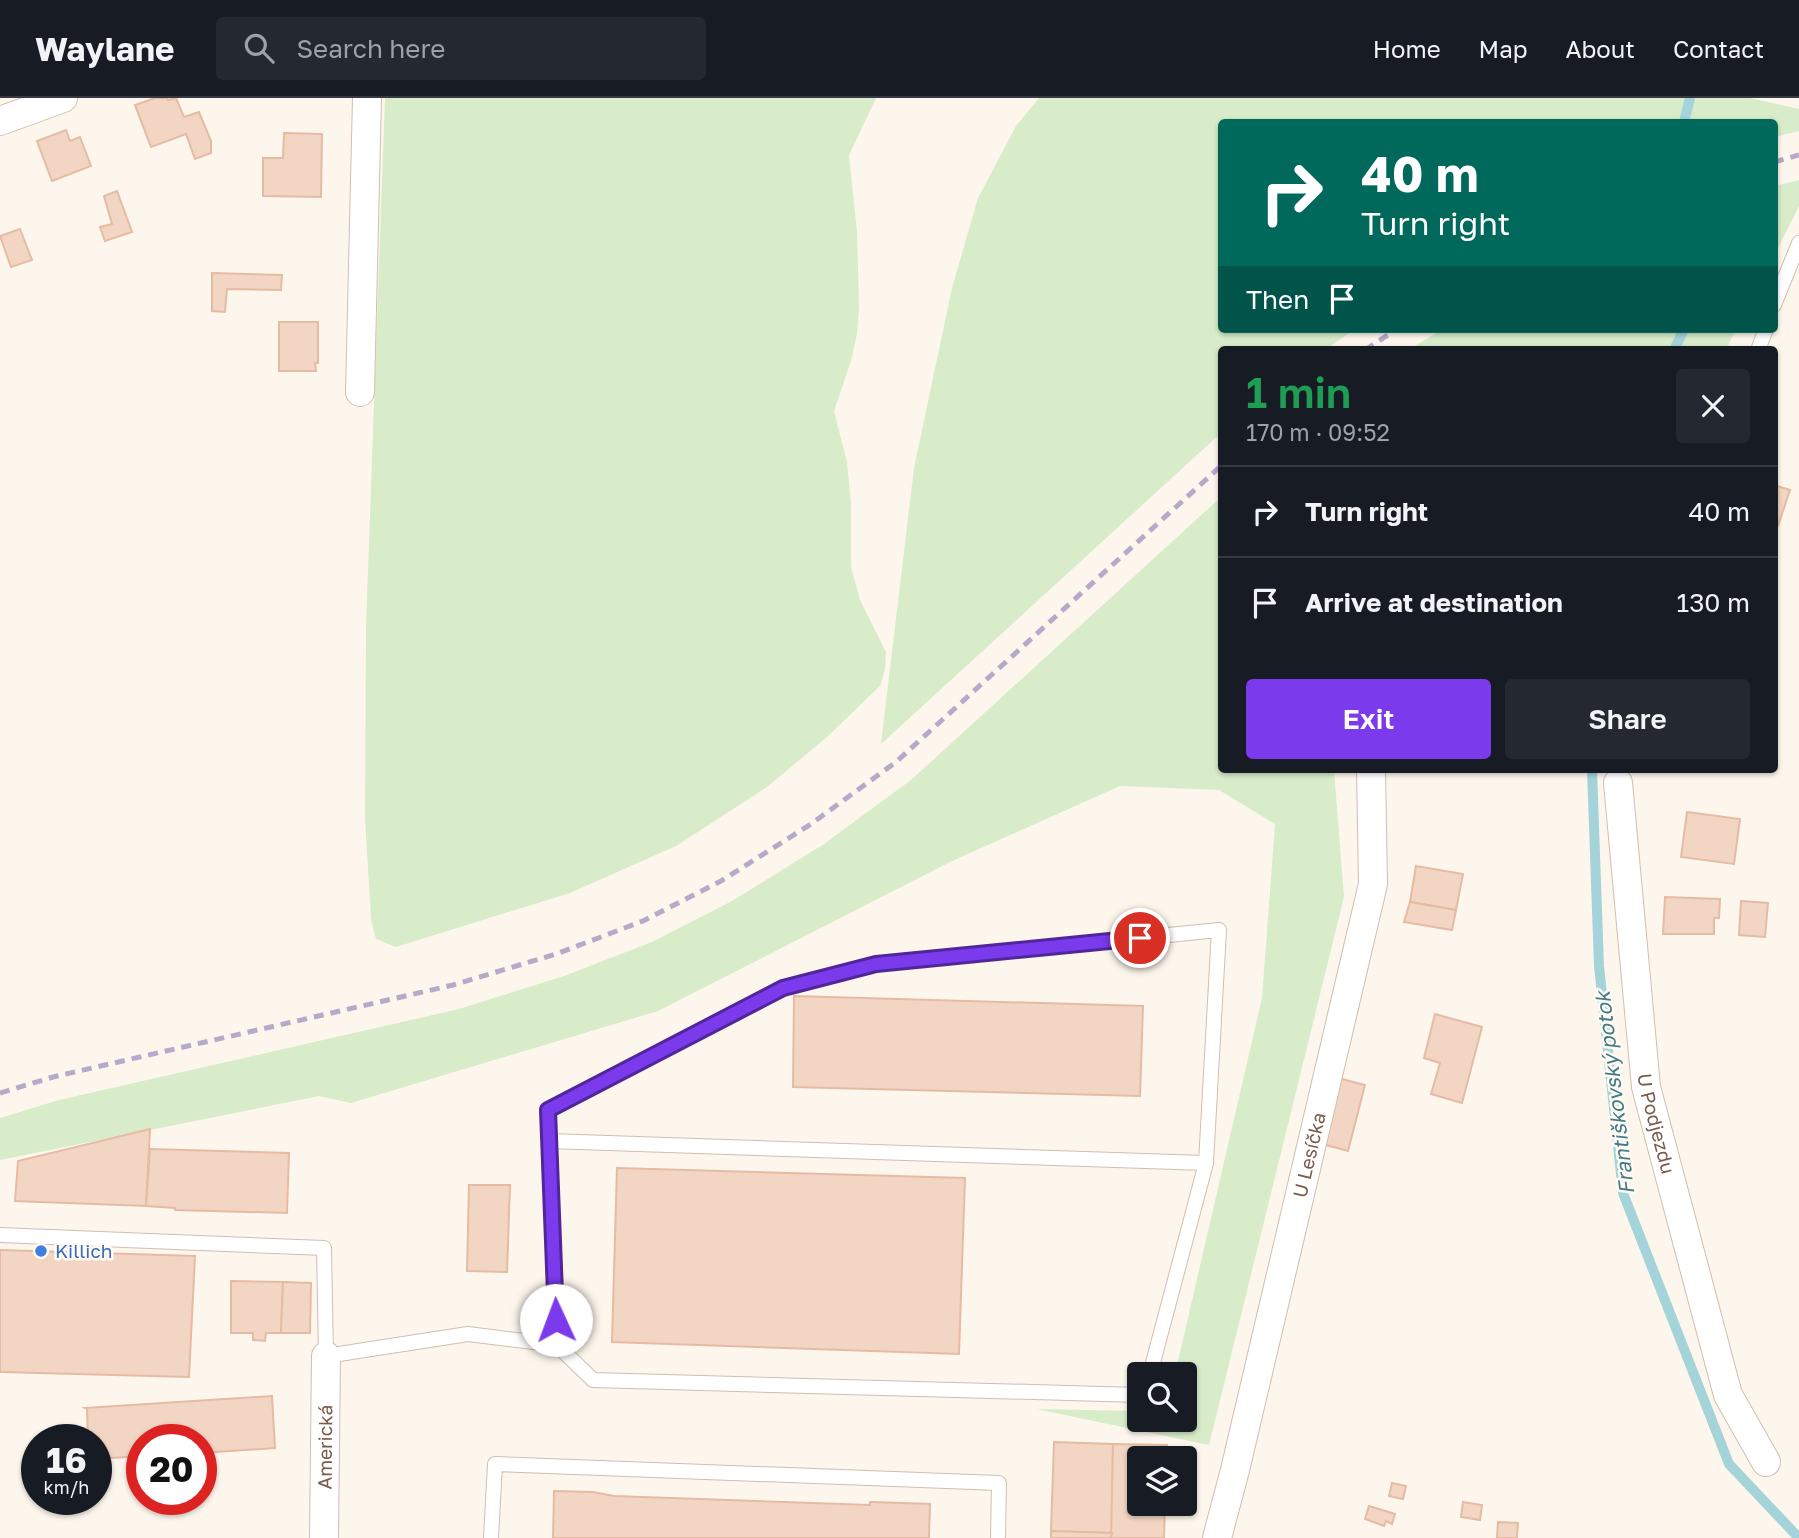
<!DOCTYPE html>
<html lang="en">
<head>
<meta charset="utf-8">
<style>
	body { margin:0; font-family:"Golos Text",sans-serif; background:#242831; color:#f1f3f6; height:100vh; display:flex; flex-direction:column; font-size:26px; white-space:nowrap }
	* { box-sizing:border-box; margin:0 }
	p { font-size:23px; color:#9ea1a6 }
	.icon { flex:none; width:38px; height:38px; fill:none; stroke:currentColor; stroke-width:2; stroke-linecap:round; stroke-linejoin:round }
	.map { position:relative; flex:1; overflow:hidden }
	.side { position:absolute; left:1218px; top:248px; width:560px; height:427px; display:flex; flex-direction:column; background:#171b24; border-radius:7px; box-shadow:0 2px 5px #0004 }
	.side>* { flex:none }
	.banner { position:absolute; left:1218px; top:21px; width:560px; height:214px; border-radius:7px; box-shadow:0 2px 5px #0004; background:#00695c; color:#fff; overflow:hidden }
	.fabs { position:absolute; left:1127px; top:1264px; display:grid; gap:14px }
	.fabs a { display:grid; place-items:center; width:70px; height:70px; border-radius:7px; background:#171b24; box-shadow:0 2px 5px #0004; font-size:35px }
	.speed { position:absolute; left:21px; top:1326px; display:flex; gap:14px; font-size:35px; font-weight:700; text-align:center }
	.speed>* { display:grid; place-content:center; width:91px; height:91px; border-radius:50%; background:#171b24; box-shadow:0 2px 5px #0004; line-height:1 }
	.speed small { font-size:18px; font-weight:400 }
	.speed .limit { border:10px solid #d22; background:#fff; color:#111 }
	.pin { position:absolute; display:grid; place-items:center; width:60px; height:60px; color:#fff; margin:-30px; border:4px solid #fff; border-radius:50%; box-shadow:0 2px 7px #0007 }
	.me { position:absolute; width:77px; margin:-38px; rotate:358deg; stroke-linejoin:round; filter:drop-shadow(0 0 5px #0008) }
	.turn { display:flex; align-items:center; gap:24px; height:147px; padding:0 28px; font-size:32px }
	.turn .icon { width:91px; height:91px; stroke-width:2.5 }
	.turn b { display:block; font-size:49px; line-height:60px }
	.then { display:flex; align-items:center; height:66px; padding:0 28px; background:#0003; gap:14px; font-size:26px }
	.round { display:grid; place-items:center; flex:none; width:74px; height:74px; border-radius:7px; background:#242831 }
	.overview { display:flex; align-items:center; justify-content:space-between; height:119px; padding:0 28px }
	h1 { font-size:42px; font-weight:600; line-height:52px; color:#1e9e55 }
	.cta { display:flex; gap:14px; margin-top:auto; padding:14px 28px }
	.cta a { flex:1; height:80px; border-radius:7px; background:#7c3aed; color:#fff; font-size:28px; font-weight:600; line-height:80px; text-align:center }
	.cta a+a { background:#242831; color:#f1f3f6 }
	ul { padding:0; list-style:none }
	li { display:flex; align-items:center; gap:21px; height:91px; padding:0 28px; border-top:2px solid #363941 }
	li div { flex:1 }
	li b { display:block; font-size:26px }
	li em { font-style:normal }
	header { display:flex; align-items:center; gap:42px; box-sizing:border-box; height:98px; padding:0 35px; background:#171b24; border-bottom:2px solid #363941 }
	header strong { font-size:33px }
	nav { display:flex; gap:38px; margin-inline-start:auto; font-size:24px }
	.search { width:490px; height:63px; background:#242831; display:flex; align-items:center; gap:18px; box-sizing:border-box; padding:0 24px; border-radius:7px; color:#9ea1a6; font-size:26px }
	.map>svg:first-child { display:block }
</style>
</head>
<body>
<header>
<strong>Waylane</strong>
<div class="search"><svg class="icon" aria-label="search" viewBox="0 0 24 24"><circle cx="10" cy="10" r="6"/><path d="M15 15l6 6"/></svg>Search here</div>
<nav><a>Home</a><a>Map</a><a>About</a><a>Contact</a></nav>
</header>
<div class="map">
<svg width="1799" height="1440" viewBox="0 0 1799 1440">
	<rect width="100%" height="100%" fill="#fdf6ec"/>
	<g fill="#d8ecc9">
		<path d="M385,0H876L849,57L857,134L859,211L857,236L851,263L834,313L847,364L851,406V469L860,502L886,554L885,572L880,588L827,639L767,689L676,748L570,795L396,849L376,841L371,821L365,720L366,529Z"/>
		<path d="M1039,0H1750L1799,11V33L1775,39L1774,24H1222V231H1355L1325,252H1222L1221,335L881,646L914,370L952,190L978,100L1016,28Z"/>
		<path d="M1799,82V108L1775,156V88Z"/>
		<path d="M1443,231H1736L1726,252H1408Z"/>
		<path d="M1221,399L1222,672H1334L1344,799L1209,1347L1036,1311L1139,1313V1321H1185V1276H1175L1262,900L1275,726L1219,692L1120,688L950,764L658,913L351,1005L319,998L0,1062V1020L59,1002L459,911L564,878L652,844L732,803L824,746L911,682Z"/>
	</g>
	<g fill="none" stroke-linecap="round" stroke-linejoin="round">
		<g stroke="#a5d3da" stroke-width="10">
			<path d="M1684,24L1690,0"/>
			<path d="M1674,252L1684,231"/>
			<path d="M1592,672L1599,868L1623,1095L1729,1366L1799,1440"/>
		</g>
	</g>
	<g fill="#f3d5c3" stroke="#e6bba3" stroke-width="2">
		<path d="M155,0H167L168,2L176,0L184,19L199,14L211,43V55L195,61L186,36L151,49L135,7Z"/>
		<path d="M66,32L70,43L80,39L91,68L52,83L37,43Z"/>
		<path d="M284,35L322,36L321,99L263,98V60H283Z"/>
		<path d="M117,93L132,134L105,143L100,129L112,126L104,98Z"/>
		<path d="M20,131L32,162L11,169L0,138Z"/>
		<path d="M212,175L282,177L281,192L227,191L225,214L212,213Z"/>
		<path d="M279,224H318V265H315L316,273H279Z"/>
		<path d="M1774,387L1790,392L1778,428L1774,427Z"/>
		<path d="M1687,714L1740,721L1734,766L1681,759Z"/>
		<path d="M1416,768L1463,776L1456,812L1410,804Z"/>
		<path d="M1665,799L1720,801L1719,820H1714V836H1663Z"/>
		<path d="M1741,803L1768,805L1765,839L1739,837Z"/>
		<path d="M1410,804L1456,812L1452,832L1404,824Z"/>
		<path d="M794,898L1143,908L1140,998L793,989Z"/>
		<path d="M1435,916L1482,929L1462,1005L1431,996L1440,965L1424,960Z"/>
		<path d="M1338,980L1365,987L1348,1053L1322,1046Z"/>
		<path d="M150,1031L146,1108L15,1103L18,1063Z"/>
		<path d="M150,1051L289,1055L287,1115L175,1112V1110L146,1108Z"/>
		<path d="M617,1070L965,1080L959,1256L612,1244Z"/>
		<path d="M469,1087H510L507,1174L467,1173Z"/>
		<path d="M0,1152L195,1158L189,1279L0,1274Z"/>
		<path d="M231,1183L283,1184L281,1235H266L265,1243L253,1242V1235H231Z"/>
		<path d="M283,1184L311,1185L310,1235H281Z"/>
		<path d="M272,1298L275,1350L201,1355V1342H142V1358L96,1361V1342H88L87,1311L85,1310Z"/>
		<path d="M1054,1344L1113,1346L1112,1435L1051,1433Z"/>
		<path d="M1113,1346L1167,1347L1166,1360H1139V1405H1165L1164,1440H1111Z"/>
		<path d="M1392,1385L1406,1388L1403,1401L1389,1398Z"/>
		<path d="M554,1393L593,1394L614,1398L870,1407V1404H873L930,1406L929,1440H553Z"/>
		<path d="M1463,1404L1482,1407L1480,1422L1461,1419Z"/>
		<path d="M1369,1408L1395,1416L1392,1426L1386,1423L1384,1428L1365,1421Z"/>
		<path d="M1498,1424L1518,1425L1517,1440H1497Z"/>
		<path d="M1051,1433L1112,1435L1111,1440H1051Z"/>
	</g>
	<g fill="none" stroke-linecap="round" stroke-linejoin="round">
		<defs>
			<g id="service">
				<path d="M1774,207L1799,145"/>
				<path d="M1758,252L1766,231"/>
				<path d="M549,1043L1206,1065"/>
				<path d="M0,1137L324,1150L326,1258L468,1236L557,1247L593,1282L1139,1297"/>
				<path d="M557,1247L548,1012L783,890L876,866L1219,832L1206,1065L1150,1276"/>
				<path d="M491,1440L495,1366L999,1385L998,1440"/>
			</g>
			<g id="minor">
				<path d="M0,23L63,0"/>
				<path d="M360,294L367,0"/>
				<path id="s1" d="M1618,685L1646,989L1728,1297L1766,1364"/>
				<path id="s2" d="M324,1440L326,1258"/>
				<path id="s3" d="M1217,1440L1235,1372L1373,786L1371,672"/>
			</g>
		</defs>
		<use href="#service" stroke="#d1beb0" stroke-width="16"/>
		<use href="#minor" stroke="#d1beb0" stroke-width="30"/>
		<use href="#service" stroke="#fff" stroke-width="14"/>
		<use href="#minor" stroke="#fff" stroke-width="28"/>
		<g stroke="#b9a8c9" stroke-width="5" stroke-dasharray="10 7" stroke-linecap="butt">
			<path d="M1774,64L1799,57"/>
			<path d="M1365,252L1397,231"/>
			<path d="M0,995L53,979L453,887L556,856L643,823L721,783L811,726L896,664L1222,367"/>
		</g>
	</g>
	<g fill="none" stroke-linecap="round" stroke-linejoin="round">
		<defs>
			<path id="route" d="M556,1222L548,1012L783,890L876,866L1140,840"/>
		</defs>
		<use href="#route" stroke="#51269a" stroke-width="18"/>
		<use href="#route" stroke="#7c3aed" stroke-width="12"/>
	</g>
	<circle fill="#3f7fe0" stroke="#fffaf3" stroke-width="2.5" cx="41" cy="1153" r="7"/>
	<g text-anchor="middle" stroke-width="5" stroke-linejoin="round" paint-order="stroke">
		<g font-size="19" fill="#7a5c4d" stroke="#fffaf3">
			<text dy="7" stroke="none"><textPath href="#s1" startOffset="343">U Podjezdu</textPath></text>
			<text dy="7" stroke="none"><textPath href="#s3" startOffset="394">U Lesíčka</textPath></text>
			<text dy="7" stroke="none"><textPath href="#s2" startOffset="91">Americká</textPath></text>
		</g>
		<g font-size="19" fill="#366cbe" stroke="#fffaf3" text-anchor="start">
			<text x="55" y="1160">Killich</text>
		</g>
		<g font-size="21" font-style="italic" fill="#437c86" stroke="#fffaf3">
			<text transform="translate(1615 995) rotate(-97)" y="7">Františkovský potok</text>
		</g>
	</g>
</svg>
<div class="fabs">
<a><svg class="icon" aria-label="search" viewBox="0 0 24 24"><circle cx="10" cy="10" r="6"/><path d="M15 15l6 6"/></svg></a>
<a><svg class="icon" aria-label="layers" viewBox="0 0 24 24"><path d="M12 4l9 5-9 5-9-5zM3 14l9 5 9-5"/></svg></a>
</div>
<div class="speed"><div>16<small>km/h</small></div><div class="limit">20</div></div>
<div class="pin" style="left:1140px;top:840px;background:#d93025"><svg class="icon" aria-label="arrive" viewBox="0 0 24 24"><path d="M6 21V4h12l-3 4 3 4H6"/></svg></div>
<svg class="me" style="left:556px;top:1222px" viewBox="-20 -20 40 40"><circle r="19" fill="#fff"/><path d="M0-13L10 11 0 6-10 11z" fill="#7c3aed"/></svg>
<div class="banner">
<div class="turn"><svg class="icon" aria-label="right" viewBox="0 0 24 24"><path d="M7 20v-9h11M14 6l5 5-5 5"/></svg><div><b>40 m</b>Turn right</div></div>
<div class="then">Then<svg class="icon" aria-label="arrive" viewBox="0 0 24 24"><path d="M6 21V4h12l-3 4 3 4H6"/></svg></div>
</div>
<section class="side">
<div class="overview"><div><h1>1 min</h1><p>170 m · 09:52</p></div><a class="round"><svg class="icon" aria-label="close" viewBox="0 0 24 24"><path d="M6 6l12 12M18 6L6 18"/></svg></a></div>
<ul>
<li><svg class="icon" aria-label="right" viewBox="0 0 24 24"><path d="M7 20v-9h11M14 6l5 5-5 5"/></svg><div><b>Turn right</b></div><em>40 m</em></li>
<li><svg class="icon" aria-label="arrive" viewBox="0 0 24 24"><path d="M6 21V4h12l-3 4 3 4H6"/></svg><div><b>Arrive at destination</b></div><em>130 m</em></li>
</ul>
<div class="cta"><a>Exit</a><a>Share</a></div>
</section>
</div>
</body>
</html>
